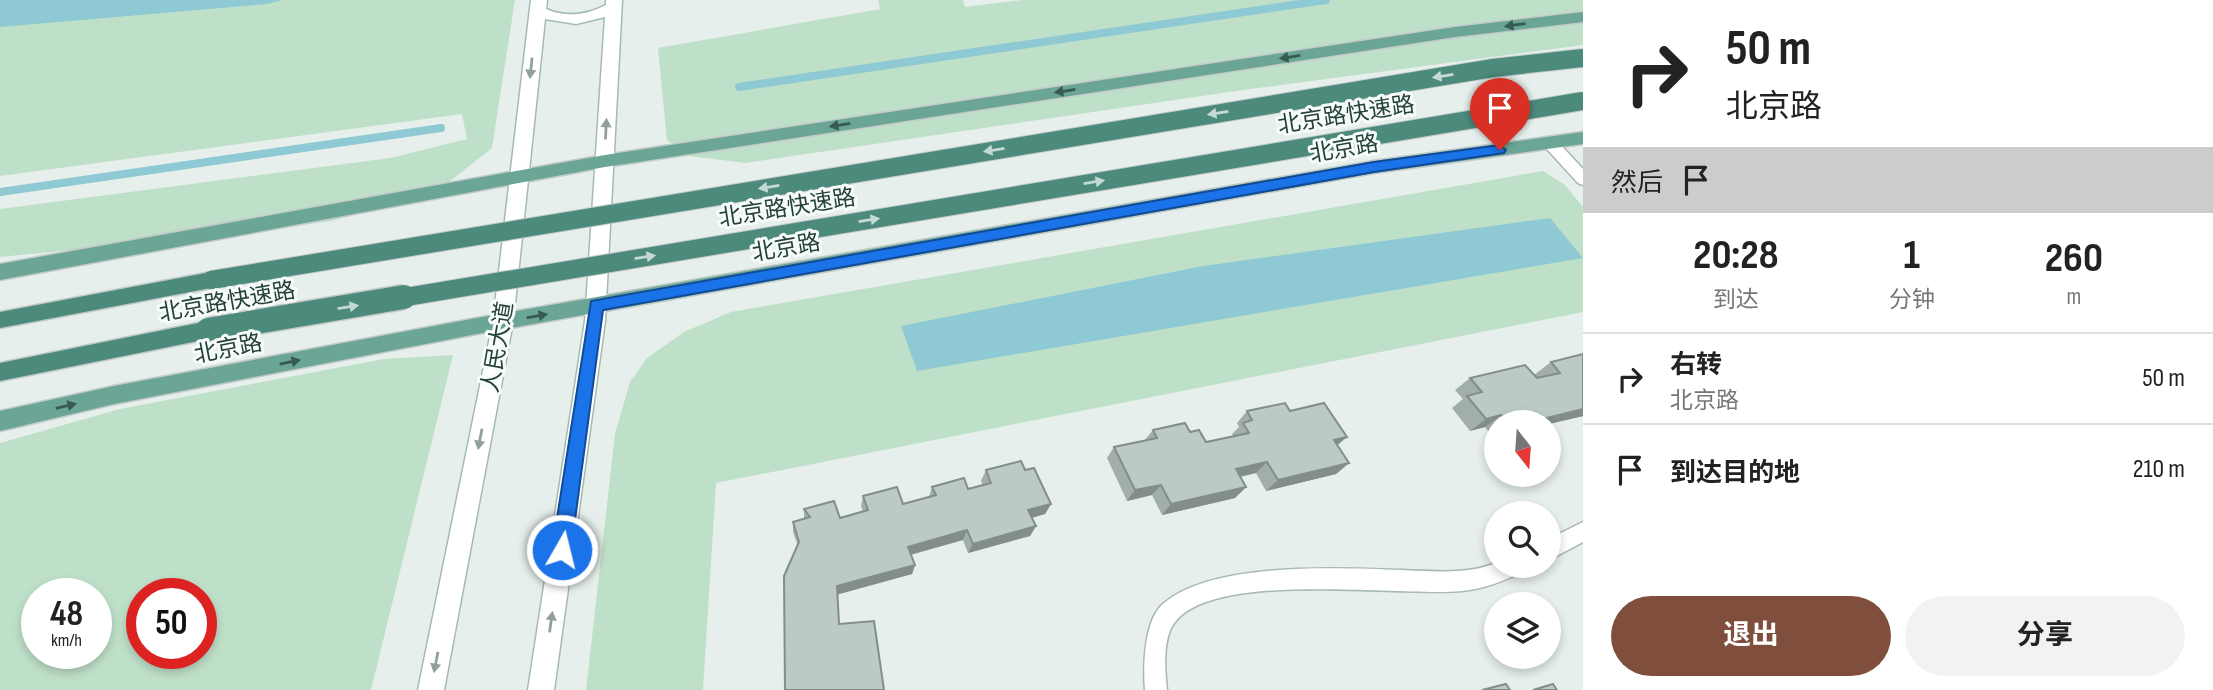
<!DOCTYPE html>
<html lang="zh">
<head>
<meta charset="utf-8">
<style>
	body { margin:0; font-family:"Sofia Sans Condensed","Noto Sans SC",sans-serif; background:#f2f2f2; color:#222; height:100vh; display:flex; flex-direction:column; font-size:26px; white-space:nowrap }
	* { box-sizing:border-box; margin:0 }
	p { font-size:23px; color:#767676 }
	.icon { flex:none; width:38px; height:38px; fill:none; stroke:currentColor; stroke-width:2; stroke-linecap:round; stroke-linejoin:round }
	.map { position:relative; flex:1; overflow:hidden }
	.side { display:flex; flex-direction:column; background:#fff; width:630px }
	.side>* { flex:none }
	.hud { background:#fff; color:#222; overflow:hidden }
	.needle { width:46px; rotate:163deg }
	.controls { position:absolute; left:1484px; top:410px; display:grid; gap:14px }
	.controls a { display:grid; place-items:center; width:77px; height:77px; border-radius:50%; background:#fff; box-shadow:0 4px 10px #0003; font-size:35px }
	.speed { position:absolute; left:21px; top:578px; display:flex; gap:14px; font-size:35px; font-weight:700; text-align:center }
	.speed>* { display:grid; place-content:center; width:91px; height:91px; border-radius:50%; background:#fff; box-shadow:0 4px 10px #0003; line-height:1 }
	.speed small { font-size:18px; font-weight:400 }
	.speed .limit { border:10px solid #d22; background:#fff; color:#111 }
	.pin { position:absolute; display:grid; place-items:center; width:60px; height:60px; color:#fff; margin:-72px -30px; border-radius:50% 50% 50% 0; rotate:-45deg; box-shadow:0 0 7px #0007 }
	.pin .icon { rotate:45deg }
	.me { position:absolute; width:77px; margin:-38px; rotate:8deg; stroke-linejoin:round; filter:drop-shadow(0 0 5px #0008) }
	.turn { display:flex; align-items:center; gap:24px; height:147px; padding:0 28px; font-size:32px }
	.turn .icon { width:91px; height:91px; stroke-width:2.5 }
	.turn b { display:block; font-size:49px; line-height:60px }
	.then { display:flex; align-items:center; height:66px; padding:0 28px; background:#0003; gap:14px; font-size:26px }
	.eta { display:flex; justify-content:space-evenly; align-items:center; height:119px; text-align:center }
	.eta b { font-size:42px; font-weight:700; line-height:49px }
	.primary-button { display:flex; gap:14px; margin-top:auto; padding:14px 28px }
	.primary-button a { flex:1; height:80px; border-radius:42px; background:#804e3d; color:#fff; font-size:28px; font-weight:700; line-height:80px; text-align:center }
	.primary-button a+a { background:#f2f2f2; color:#222 }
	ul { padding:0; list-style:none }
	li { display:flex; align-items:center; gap:21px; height:91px; padding:0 28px; border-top:2px solid #e0e0e0 }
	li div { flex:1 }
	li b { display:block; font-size:26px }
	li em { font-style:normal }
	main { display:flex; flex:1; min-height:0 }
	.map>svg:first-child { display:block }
</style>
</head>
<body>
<main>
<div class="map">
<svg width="1583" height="690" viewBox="0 0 1583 690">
	<rect width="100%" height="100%" fill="#e6efeb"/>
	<g fill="#bfe0c8" fill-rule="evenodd">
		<path d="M0,0H515L492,148L449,182L411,200L331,221L235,234L0,257V209L390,158L467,139L462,114L0,176Z"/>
		<path d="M878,0H963L965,7L1023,0H1583V45L1243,90L745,163L690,156L667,140L658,48L880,9Z"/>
		<path d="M1543,171L1565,185L1583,207V312L716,483L703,690H586L615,434L630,382L647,358L684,332L731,312Z"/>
		<path d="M453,355L371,690H0V443L120,409L384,359ZM37,593H96V653H37ZM201,593V653H142V593Z"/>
	</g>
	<g fill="#8ec9d4">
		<path d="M0,0H282L267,4L0,27Z"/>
		<path d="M1550,218L1583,258L917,371L901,326L1203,266Z"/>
	</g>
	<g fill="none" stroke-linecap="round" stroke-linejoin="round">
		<g stroke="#8ec9d4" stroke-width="8">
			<path d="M739,87L1326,0"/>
			<path d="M0,192L441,128"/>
		</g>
		<defs>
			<g id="service">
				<path d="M1550,138L1555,139L1583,169V185L1578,183L1545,147L1543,143Z"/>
				<path d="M1583,522V542L1549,560V539Z"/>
				<path d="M1496,563L1526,565L1523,572C1503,581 1484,589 1462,591C1400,597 1215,570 1175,622C1162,638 1165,671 1167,690H1145C1143,667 1144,620 1163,604C1212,561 1339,568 1401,570C1432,571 1467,575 1496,563Z"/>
			</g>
			<path id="secondary" d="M531,0H547L546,9C567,18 586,15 606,5V0H622L605,321L554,690H528L585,321L605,17L576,24L545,19L513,322L444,690H418L493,322Z"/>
			<g id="primary">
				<path d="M1583,12V22L1455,37L605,167L0,280V264L605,155L1455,27Z"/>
				<path d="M1583,132V144L1374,173L477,334L114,404L0,431V411L114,386L477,318L1374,161Z"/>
			</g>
			<g id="trunk">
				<path d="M211,272L218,274L221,280L218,286L211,288L0,328V312Z"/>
				<path d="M208,321L215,324L218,330L215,336L208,339L0,381V363Z"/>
			</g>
		</defs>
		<use href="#service" stroke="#a8b8b2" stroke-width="3"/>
		<use href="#secondary" stroke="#a4bbb3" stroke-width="3"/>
		<use href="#primary" stroke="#c2cac8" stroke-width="3"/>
		<use href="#trunk" stroke="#c2cac8" stroke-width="3"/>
		<use href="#service" fill="#fff" fill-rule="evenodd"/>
		<use href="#secondary" fill="#fff" fill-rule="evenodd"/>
		<use href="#primary" fill="#6aa596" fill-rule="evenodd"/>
		<use href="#trunk" fill="#4c8a7c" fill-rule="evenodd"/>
		<defs>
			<g id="trunk-bridge-far1">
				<path d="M211,280L1493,68L1583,58"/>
				<path d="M394,299L1583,101"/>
			</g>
			<path id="trunk-bridge" d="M208,330L404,297"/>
		</defs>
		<use href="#trunk-bridge-far1" stroke="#c2cac8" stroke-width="20" stroke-linecap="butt"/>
		<use href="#trunk-bridge" stroke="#c2cac8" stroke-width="27" stroke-linecap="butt"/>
		<use href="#trunk-bridge-far1" stroke="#4c8a7c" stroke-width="18"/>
		<use href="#trunk-bridge" stroke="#4c8a7c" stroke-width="24"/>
	</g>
	<g fill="#a1aea9">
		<path d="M1583,354V416L1549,424V422H1496V438H1494L1485,427L1470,431L1452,408L1463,399L1455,390L1470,378L1534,375L1551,362Z"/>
		<path d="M1247,411H1290L1337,446L1349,463L1336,474L1266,491L1256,473L1240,477L1246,487L1235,498L1162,515L1152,495L1127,501L1107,458L1114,447L1145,440L1153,430L1190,432L1206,442L1233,436L1232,434L1239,427L1237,423Z"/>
		<path d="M986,470H1025L1051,504L1045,514L1032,518L1036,526L1030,536L968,553L963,540L911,555L915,565L912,574L837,594L785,690L798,546L793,532V522L804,519V509L840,518L863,511L861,506L863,496L903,504L929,497L932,487L968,489L983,485L981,481Z"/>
	</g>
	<g fill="#838d89">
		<path d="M1583,409V416L1549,424V422H1531Z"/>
		<path d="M1501,415L1485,427L1470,431L1486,419Z"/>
		<path d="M1347,437L1334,448V440Z"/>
		<path d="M1267,462L1256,473L1225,480L1236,469Z"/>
		<path d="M1349,463L1336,474L1266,491L1278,480Z"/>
		<path d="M1161,485L1152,495L1127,501L1135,490Z"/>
		<path d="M1246,487L1235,498L1162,515L1171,504Z"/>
		<path d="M1051,504L1045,514L1023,520L1028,510Z"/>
		<path d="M1036,526L1030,536L968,553L973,544Z"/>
		<path d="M967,530L963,540L905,556L908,547Z"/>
		<path d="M915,565L912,574L836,595L837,586Z"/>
	</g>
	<g fill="#bbcac4" stroke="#838d89" stroke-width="2">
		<path d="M1583,354V409L1531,422H1506L1501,415L1486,419L1467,396L1482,392L1470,378L1525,365L1537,378L1560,373L1551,362Z"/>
		<path d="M1285,403L1290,411L1324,403L1347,437L1334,440L1349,463L1278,480L1267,462L1236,469L1246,487L1171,504L1161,485L1135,490L1114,447L1157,438L1153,430L1185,423L1190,432L1199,430L1206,442L1249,433L1243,423L1252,420L1247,411Z"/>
		<path d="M1021,461L1025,470L1034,468L1051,504L1028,510L1036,526L973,544L967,530L908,547L915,565L837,586L839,624L874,621L884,690H785L784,576L799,542L793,522L810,517L804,509L834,501L840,518L868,510L863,496L897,487L903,504L936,495L932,487L964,478L968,489L991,483L986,470Z"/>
		<path d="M1506,684L1510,690H1482Z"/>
		<path d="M1553,684L1557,690H1533Z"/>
	</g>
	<defs><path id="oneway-solid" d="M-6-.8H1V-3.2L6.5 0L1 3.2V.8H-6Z" transform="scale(1.75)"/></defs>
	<g fill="#365b51">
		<use href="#oneway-solid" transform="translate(1515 25) rotate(173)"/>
		<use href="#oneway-solid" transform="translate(1290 57) rotate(171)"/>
		<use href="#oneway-solid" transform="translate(1065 91) rotate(171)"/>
		<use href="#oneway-solid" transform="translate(840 125) rotate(171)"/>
		<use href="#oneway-solid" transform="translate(537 316) rotate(-10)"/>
		<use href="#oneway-solid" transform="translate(290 362) rotate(-11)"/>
		<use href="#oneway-solid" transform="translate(66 406) rotate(-13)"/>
	</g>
	<g fill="#92a09c">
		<use href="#oneway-solid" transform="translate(531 68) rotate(96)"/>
		<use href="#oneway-solid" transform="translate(606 129) rotate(-87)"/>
		<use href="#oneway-solid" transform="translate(480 439) rotate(101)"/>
		<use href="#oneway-solid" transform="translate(551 622) rotate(-82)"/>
		<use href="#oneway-solid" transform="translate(436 662) rotate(101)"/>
	</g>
	<g fill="#c4d9d4">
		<use href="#oneway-solid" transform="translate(1443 76) rotate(171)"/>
		<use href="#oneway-solid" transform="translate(1218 113) rotate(171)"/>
		<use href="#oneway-solid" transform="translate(994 150) rotate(171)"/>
		<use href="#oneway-solid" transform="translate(1094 182) rotate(-9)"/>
		<use href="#oneway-solid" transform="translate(769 187) rotate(171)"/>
		<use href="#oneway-solid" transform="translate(869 220) rotate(-9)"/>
		<use href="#oneway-solid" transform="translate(645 257) rotate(-9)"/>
		<use href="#oneway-solid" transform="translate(348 307) rotate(-9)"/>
	</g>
	<path fill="#1a73e8" stroke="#114b97" stroke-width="2" d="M1500,145L1506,150L1504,153L1374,172L603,310L571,550L568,557L562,559L555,557L552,550L591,301L1374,162Z"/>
	<g text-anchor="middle" stroke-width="6" stroke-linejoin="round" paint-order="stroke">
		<g font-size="23" fill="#24423a" stroke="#f7fbf9">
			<text transform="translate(1346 114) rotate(-9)" y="8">北京路快速路</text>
			<text transform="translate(1344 148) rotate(-10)" y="8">北京路</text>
			<text transform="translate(787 207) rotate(-9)" y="8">北京路快速路</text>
			<text transform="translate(786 247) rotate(-10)" y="8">北京路</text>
			<text transform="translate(227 301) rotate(-10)" y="8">北京路快速路</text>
			<text transform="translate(497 347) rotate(-80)" y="8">人民大道</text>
			<text transform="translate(228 348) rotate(-11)" y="8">北京路</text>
		</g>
	</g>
</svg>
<div class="controls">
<a><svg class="needle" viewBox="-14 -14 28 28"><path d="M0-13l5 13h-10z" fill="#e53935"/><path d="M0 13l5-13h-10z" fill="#767676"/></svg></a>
<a><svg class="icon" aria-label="search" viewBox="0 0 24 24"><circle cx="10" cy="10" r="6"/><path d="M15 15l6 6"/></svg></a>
<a><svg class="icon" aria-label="layers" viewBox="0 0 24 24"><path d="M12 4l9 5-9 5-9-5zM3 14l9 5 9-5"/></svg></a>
</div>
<div class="speed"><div>48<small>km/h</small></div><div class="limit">50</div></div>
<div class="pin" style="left:1500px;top:150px;background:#d93025"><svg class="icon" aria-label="arrive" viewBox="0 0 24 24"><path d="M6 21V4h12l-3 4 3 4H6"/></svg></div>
<svg class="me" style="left:562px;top:550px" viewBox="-20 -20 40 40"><circle r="17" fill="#1a73e8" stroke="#fff" stroke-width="3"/><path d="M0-11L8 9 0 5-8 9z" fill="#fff"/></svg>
</div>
<section class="side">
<div class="hud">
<div class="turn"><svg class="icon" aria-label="right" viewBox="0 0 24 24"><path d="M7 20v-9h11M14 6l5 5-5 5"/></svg><div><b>50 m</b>北京路</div></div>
<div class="then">然后<svg class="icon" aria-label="arrive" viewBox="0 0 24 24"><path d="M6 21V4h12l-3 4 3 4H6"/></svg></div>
</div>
<div class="eta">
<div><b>20:28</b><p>到达</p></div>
<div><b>1</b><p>分钟</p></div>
<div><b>260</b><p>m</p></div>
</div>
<ul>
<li><svg class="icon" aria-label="right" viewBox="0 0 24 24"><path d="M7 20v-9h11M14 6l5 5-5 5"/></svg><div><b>右转</b><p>北京路</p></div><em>50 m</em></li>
<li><svg class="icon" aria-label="arrive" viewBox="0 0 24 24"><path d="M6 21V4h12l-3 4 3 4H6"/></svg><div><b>到达目的地</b></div><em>210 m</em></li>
</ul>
<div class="primary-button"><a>退出</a><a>分享</a></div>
</section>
</main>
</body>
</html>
